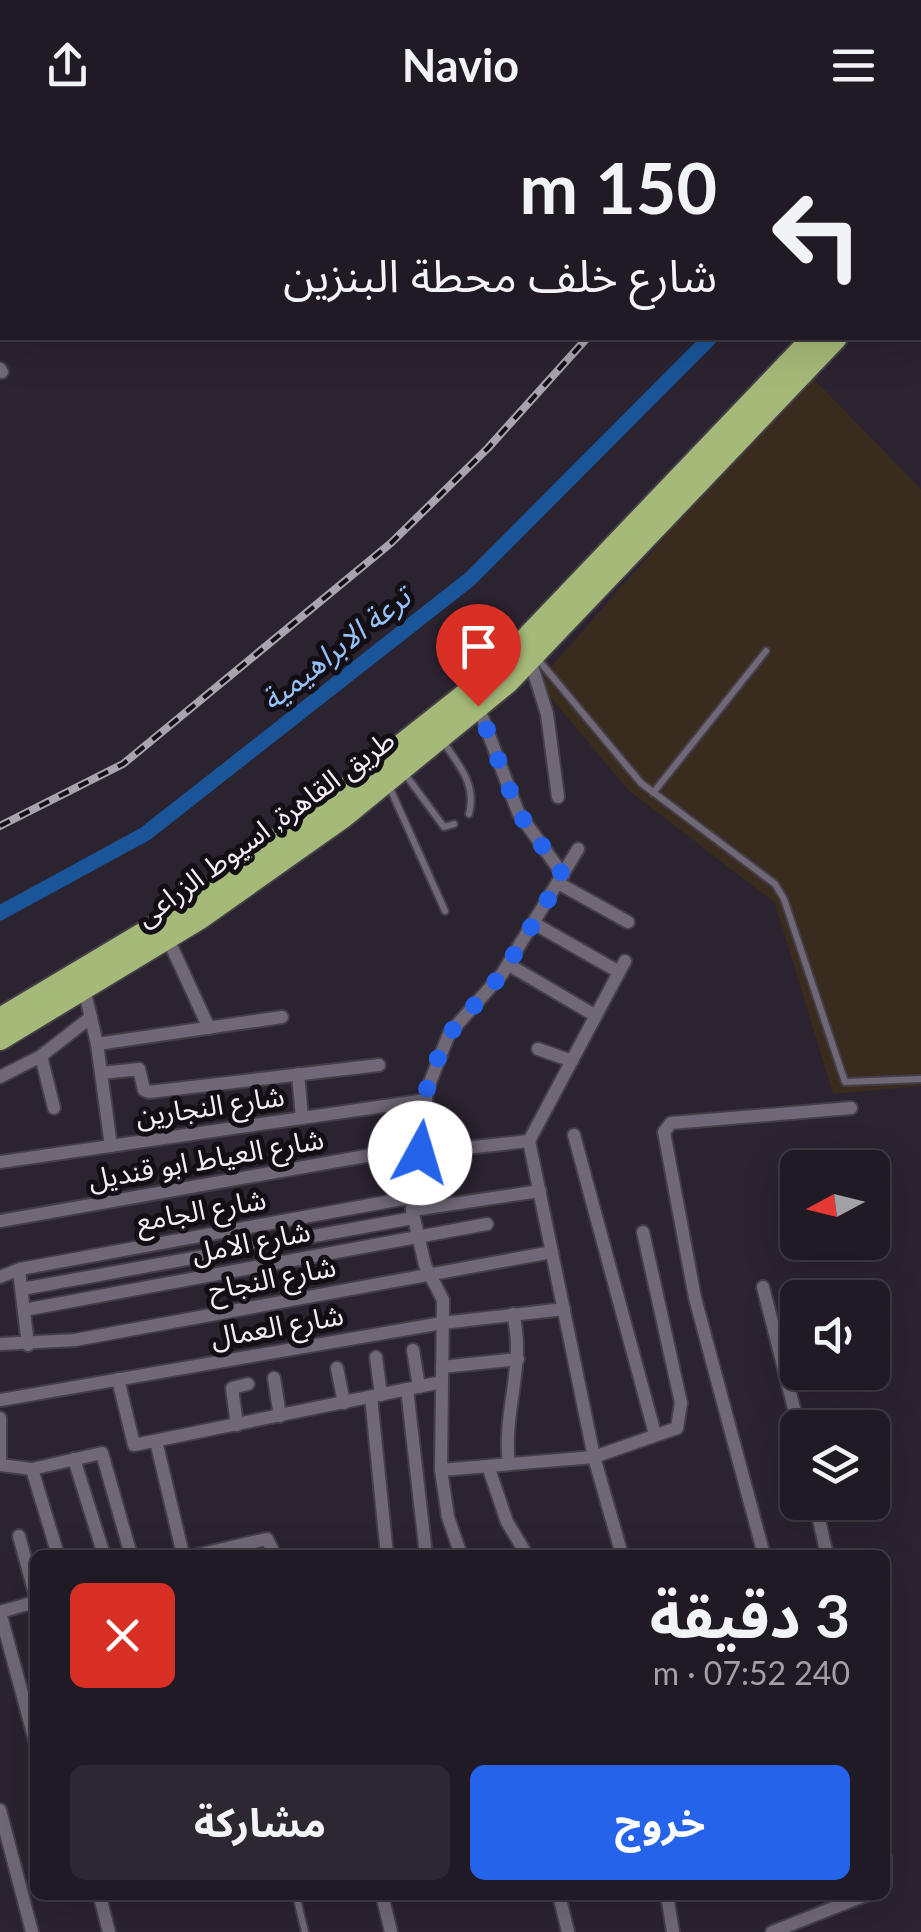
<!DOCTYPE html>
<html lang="ar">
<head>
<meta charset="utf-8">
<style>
	body { margin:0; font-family:Lato,"Noto Sans Arabic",sans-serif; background:#2d2731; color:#f1f3f6; direction:rtl; height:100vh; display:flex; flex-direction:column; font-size:38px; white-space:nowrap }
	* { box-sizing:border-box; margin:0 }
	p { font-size:32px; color:#a2a1a6 }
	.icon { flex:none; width:55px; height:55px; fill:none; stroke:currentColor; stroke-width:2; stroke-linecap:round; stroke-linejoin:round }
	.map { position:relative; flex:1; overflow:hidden; direction:ltr }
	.side { position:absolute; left:30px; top:1420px; width:860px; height:350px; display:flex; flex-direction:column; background:#201a24; border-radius:15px; box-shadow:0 10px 40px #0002,0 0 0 2px #3d3841; direction:rtl }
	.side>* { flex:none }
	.hud { position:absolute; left:0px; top:0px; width:922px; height:210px; box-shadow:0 10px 40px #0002,0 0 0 2px #3d3841; direction:rtl; background:#201a24; color:#f1f3f6; overflow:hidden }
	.needle { width:65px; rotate:263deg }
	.controls { position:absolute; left:780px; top:1020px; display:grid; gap:20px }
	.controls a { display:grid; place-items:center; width:110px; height:110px; border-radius:15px; background:#201a24; box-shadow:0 10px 40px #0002,0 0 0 2px #3d3841; font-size:50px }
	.pin { position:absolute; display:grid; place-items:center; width:85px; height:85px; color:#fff; margin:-102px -42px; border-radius:50% 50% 50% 0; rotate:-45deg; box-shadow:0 0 10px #0007 }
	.pin .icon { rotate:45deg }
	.me { position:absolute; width:110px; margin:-55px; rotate:6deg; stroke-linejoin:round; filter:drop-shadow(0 0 8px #0008) }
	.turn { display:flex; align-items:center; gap:35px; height:210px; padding:0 40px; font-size:45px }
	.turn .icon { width:130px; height:130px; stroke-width:2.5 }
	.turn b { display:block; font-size:70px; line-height:85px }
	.round { display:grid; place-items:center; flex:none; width:105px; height:105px; border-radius:15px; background:#2d2731 }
	.headline { display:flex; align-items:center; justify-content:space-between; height:170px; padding:0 40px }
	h1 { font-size:60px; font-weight:700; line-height:75px }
	.cta { display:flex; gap:20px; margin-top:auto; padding:20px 40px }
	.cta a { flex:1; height:115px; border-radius:15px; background:#2563eb; color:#fff; font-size:40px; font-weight:700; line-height:115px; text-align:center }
	.cta a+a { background:#2d2731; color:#f1f3f6 }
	header { display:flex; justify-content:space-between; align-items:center; height:130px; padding:0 40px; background:#201a24; font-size:45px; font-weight:700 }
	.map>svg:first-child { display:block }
</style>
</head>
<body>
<header><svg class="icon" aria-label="menu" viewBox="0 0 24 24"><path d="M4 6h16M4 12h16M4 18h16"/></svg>Navio<svg class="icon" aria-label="share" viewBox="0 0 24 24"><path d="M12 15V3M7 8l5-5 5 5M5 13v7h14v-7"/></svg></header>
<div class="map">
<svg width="921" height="1802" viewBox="0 0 921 1802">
	<rect width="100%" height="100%" fill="#2b2330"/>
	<path fill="#392b1e" d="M808,243L921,359V956L833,964L775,773L628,660L538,552Z"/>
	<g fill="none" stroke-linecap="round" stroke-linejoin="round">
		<g stroke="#1a5599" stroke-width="15">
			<path d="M901,2L904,0"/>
			<path d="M0,783L145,704L470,449L710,208"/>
		</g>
		<defs>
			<g id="lane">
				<path d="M701,2L703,0"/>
				<path d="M536,527L641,653L775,754L784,769L845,952L921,949"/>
				<path d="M442,610C458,634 477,654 469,684"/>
				<path d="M405,644L444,697L454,694"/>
				<path d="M389,656L445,781"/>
				<path d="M653,663L766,521"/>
				<path d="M296,1765L305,1802"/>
			</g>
			<g id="street">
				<path d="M15,0L17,2"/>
				<path d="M81,0L83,2"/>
				<path d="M0,64L2,67"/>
				<path d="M0,239L2,242"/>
				<path d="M530,530L547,584L558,667"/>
				<path d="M478,576L518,682L563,745"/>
				<path d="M558,753L628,792"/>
				<path d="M535,794L619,842"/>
				<path d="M168,809L209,898"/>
				<path d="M509,835L596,886"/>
				<path d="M84,858L97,914L111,1016"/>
				<path d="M97,914L282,887"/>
				<path d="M538,919L572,931"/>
				<path d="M41,926L54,978"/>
				<path d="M102,943L139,939L144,960L149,962L379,935"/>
				<path d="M298,944L302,988"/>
				<path d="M0,947L41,926L91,887"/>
				<path d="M574,1005L655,1304"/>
				<path d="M529,1011L594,1327L622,1425"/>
				<path d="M529,1011L625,831"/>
				<path d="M420,1023L529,1011"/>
				<path d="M0,1032L426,970"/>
				<path d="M412,1080L540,1061"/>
				<path d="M0,1091L422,1016"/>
				<path d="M19,1141L28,1215"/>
				<path d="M0,1147L20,1139L413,1067"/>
				<path d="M763,1157L799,1298"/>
				<path d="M22,1159L413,1088"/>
				<path d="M24,1180L487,1094"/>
				<path d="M0,1214L75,1210L552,1122"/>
				<path d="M413,1220L419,1257"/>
				<path d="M376,1227L381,1265"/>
				<path d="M442,1237L518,1229"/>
				<path d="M337,1238L344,1273"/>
				<path d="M274,1248L280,1286"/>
				<path d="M118,1249L134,1315L442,1252"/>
				<path d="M407,1259L426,1425"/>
				<path d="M371,1267L387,1425"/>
				<path d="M0,1270L442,1193L564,1179"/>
				<path d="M0,1288V1328"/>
				<path d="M237,1295L232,1258L248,1254"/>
				<path d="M156,1311L183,1425"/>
				<path d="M74,1329L104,1425"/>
				<path d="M509,1334C502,1284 526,1235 513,1184"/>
				<path d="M0,1335L32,1339L102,1323L131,1425"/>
				<path d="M488,1336L507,1392L527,1425"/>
				<path d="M32,1339L58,1425"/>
				<path d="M441,1340L594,1327L677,1298L681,1273L643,1102"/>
				<path d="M815,1372L827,1425"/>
				<path d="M19,1406L35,1464"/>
				<path d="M197,1425L267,1409L275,1425"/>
				<path d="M461,1425L448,1387L441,1340L443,1170L425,1135L412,1080L427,960L449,904L502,844L578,719"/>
				<path d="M764,1425L695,1168L664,1002L671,993L851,978"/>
				<path d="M35,1472L0,1482L35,1611"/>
				<path d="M0,1680L32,1802"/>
				<path d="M885,1727V1755"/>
				<path d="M382,1765L391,1802"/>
				<path d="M559,1765L568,1802"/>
				<path d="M667,1765L673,1802"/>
				<path d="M101,1771L109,1802"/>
				<path d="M772,1802L866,1765"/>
			</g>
			<g id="secondary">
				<path d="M137,2L141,0"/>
				<path d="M0,114L2,112"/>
			</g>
			<g id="highway">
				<path d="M920,89L921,87"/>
				<path d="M920,115L921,114"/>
				<path d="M0,889L166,790L332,670L496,540L813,208"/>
				<path d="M0,909L200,788L343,687L508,552L836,208"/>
			</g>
		</defs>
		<use href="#lane" stroke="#443e49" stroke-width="10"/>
		<use href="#street" stroke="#443e49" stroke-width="16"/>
		<use href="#secondary" stroke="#443e49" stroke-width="21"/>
		<use href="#highway" stroke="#443e49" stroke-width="26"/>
		<use href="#lane" stroke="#716877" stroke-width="6"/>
		<use href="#street" stroke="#716877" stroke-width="12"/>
		<use href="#secondary" stroke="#716877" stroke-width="18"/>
		<use href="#highway" stroke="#a5ba78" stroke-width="22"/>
		<defs>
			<g id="rail">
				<path d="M773,2L775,0"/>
				<path d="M0,696L123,634L391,413L488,318L587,208"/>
			</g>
		</defs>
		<use href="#rail" stroke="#a9a3ad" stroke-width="8"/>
		<use href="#rail" stroke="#120e14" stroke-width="4" stroke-dasharray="11" stroke-linecap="butt"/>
	</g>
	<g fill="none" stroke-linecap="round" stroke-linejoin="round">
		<path stroke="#2563eb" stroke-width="18" stroke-dasharray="0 32.4" d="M420,1023L428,950L449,904L502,844L563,745L518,682L478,576"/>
	</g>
	<g text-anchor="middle" stroke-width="10" stroke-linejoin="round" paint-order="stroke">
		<g font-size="28" fill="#f3eef7" stroke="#120e14">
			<text transform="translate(265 698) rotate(-36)" y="10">طريق القاهرة, اسيوط الزراعى</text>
			<text transform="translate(210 976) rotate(-8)" y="10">شارع النجارين</text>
			<text transform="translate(206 1029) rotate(-10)" y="10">شارع العياط ابو قنديل</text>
			<text transform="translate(201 1080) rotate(-10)" y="10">شارع الجامع</text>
			<text transform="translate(251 1112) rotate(-11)" y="10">شارع الامل</text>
			<text transform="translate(272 1148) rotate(-11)" y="10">شارع النجاح</text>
			<text transform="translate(277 1196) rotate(-10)" y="10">شارع العمال</text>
		</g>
		<g font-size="30" font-style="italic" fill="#96c2fb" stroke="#120e14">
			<text transform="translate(336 519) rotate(-38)" y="10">ترعة الابراهيمية</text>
		</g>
	</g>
</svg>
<div class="controls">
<a><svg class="needle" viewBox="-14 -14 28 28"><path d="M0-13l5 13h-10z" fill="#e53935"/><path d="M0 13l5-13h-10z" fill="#a2a1a6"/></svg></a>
<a><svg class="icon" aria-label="sound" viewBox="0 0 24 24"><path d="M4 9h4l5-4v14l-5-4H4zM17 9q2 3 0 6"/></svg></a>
<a><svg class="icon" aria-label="layers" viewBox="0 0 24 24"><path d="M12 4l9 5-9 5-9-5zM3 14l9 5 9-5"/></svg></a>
</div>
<div class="pin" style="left:478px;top:576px;background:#d93025"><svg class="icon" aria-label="arrive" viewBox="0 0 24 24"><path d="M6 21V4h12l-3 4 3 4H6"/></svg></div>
<svg class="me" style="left:420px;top:1023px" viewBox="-20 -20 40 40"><circle r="19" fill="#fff"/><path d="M0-13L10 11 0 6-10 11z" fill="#2563eb"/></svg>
<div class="hud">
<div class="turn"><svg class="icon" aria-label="left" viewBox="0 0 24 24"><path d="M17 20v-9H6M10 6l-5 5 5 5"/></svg><div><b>150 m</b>شارع خلف محطة البنزين</div></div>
</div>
<section class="side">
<div class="headline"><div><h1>3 دقيقة</h1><p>240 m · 07:52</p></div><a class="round" style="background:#d93025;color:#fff"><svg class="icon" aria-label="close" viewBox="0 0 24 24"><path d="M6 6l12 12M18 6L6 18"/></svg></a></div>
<div class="cta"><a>خروج</a><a>مشاركة</a></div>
</section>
</div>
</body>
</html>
